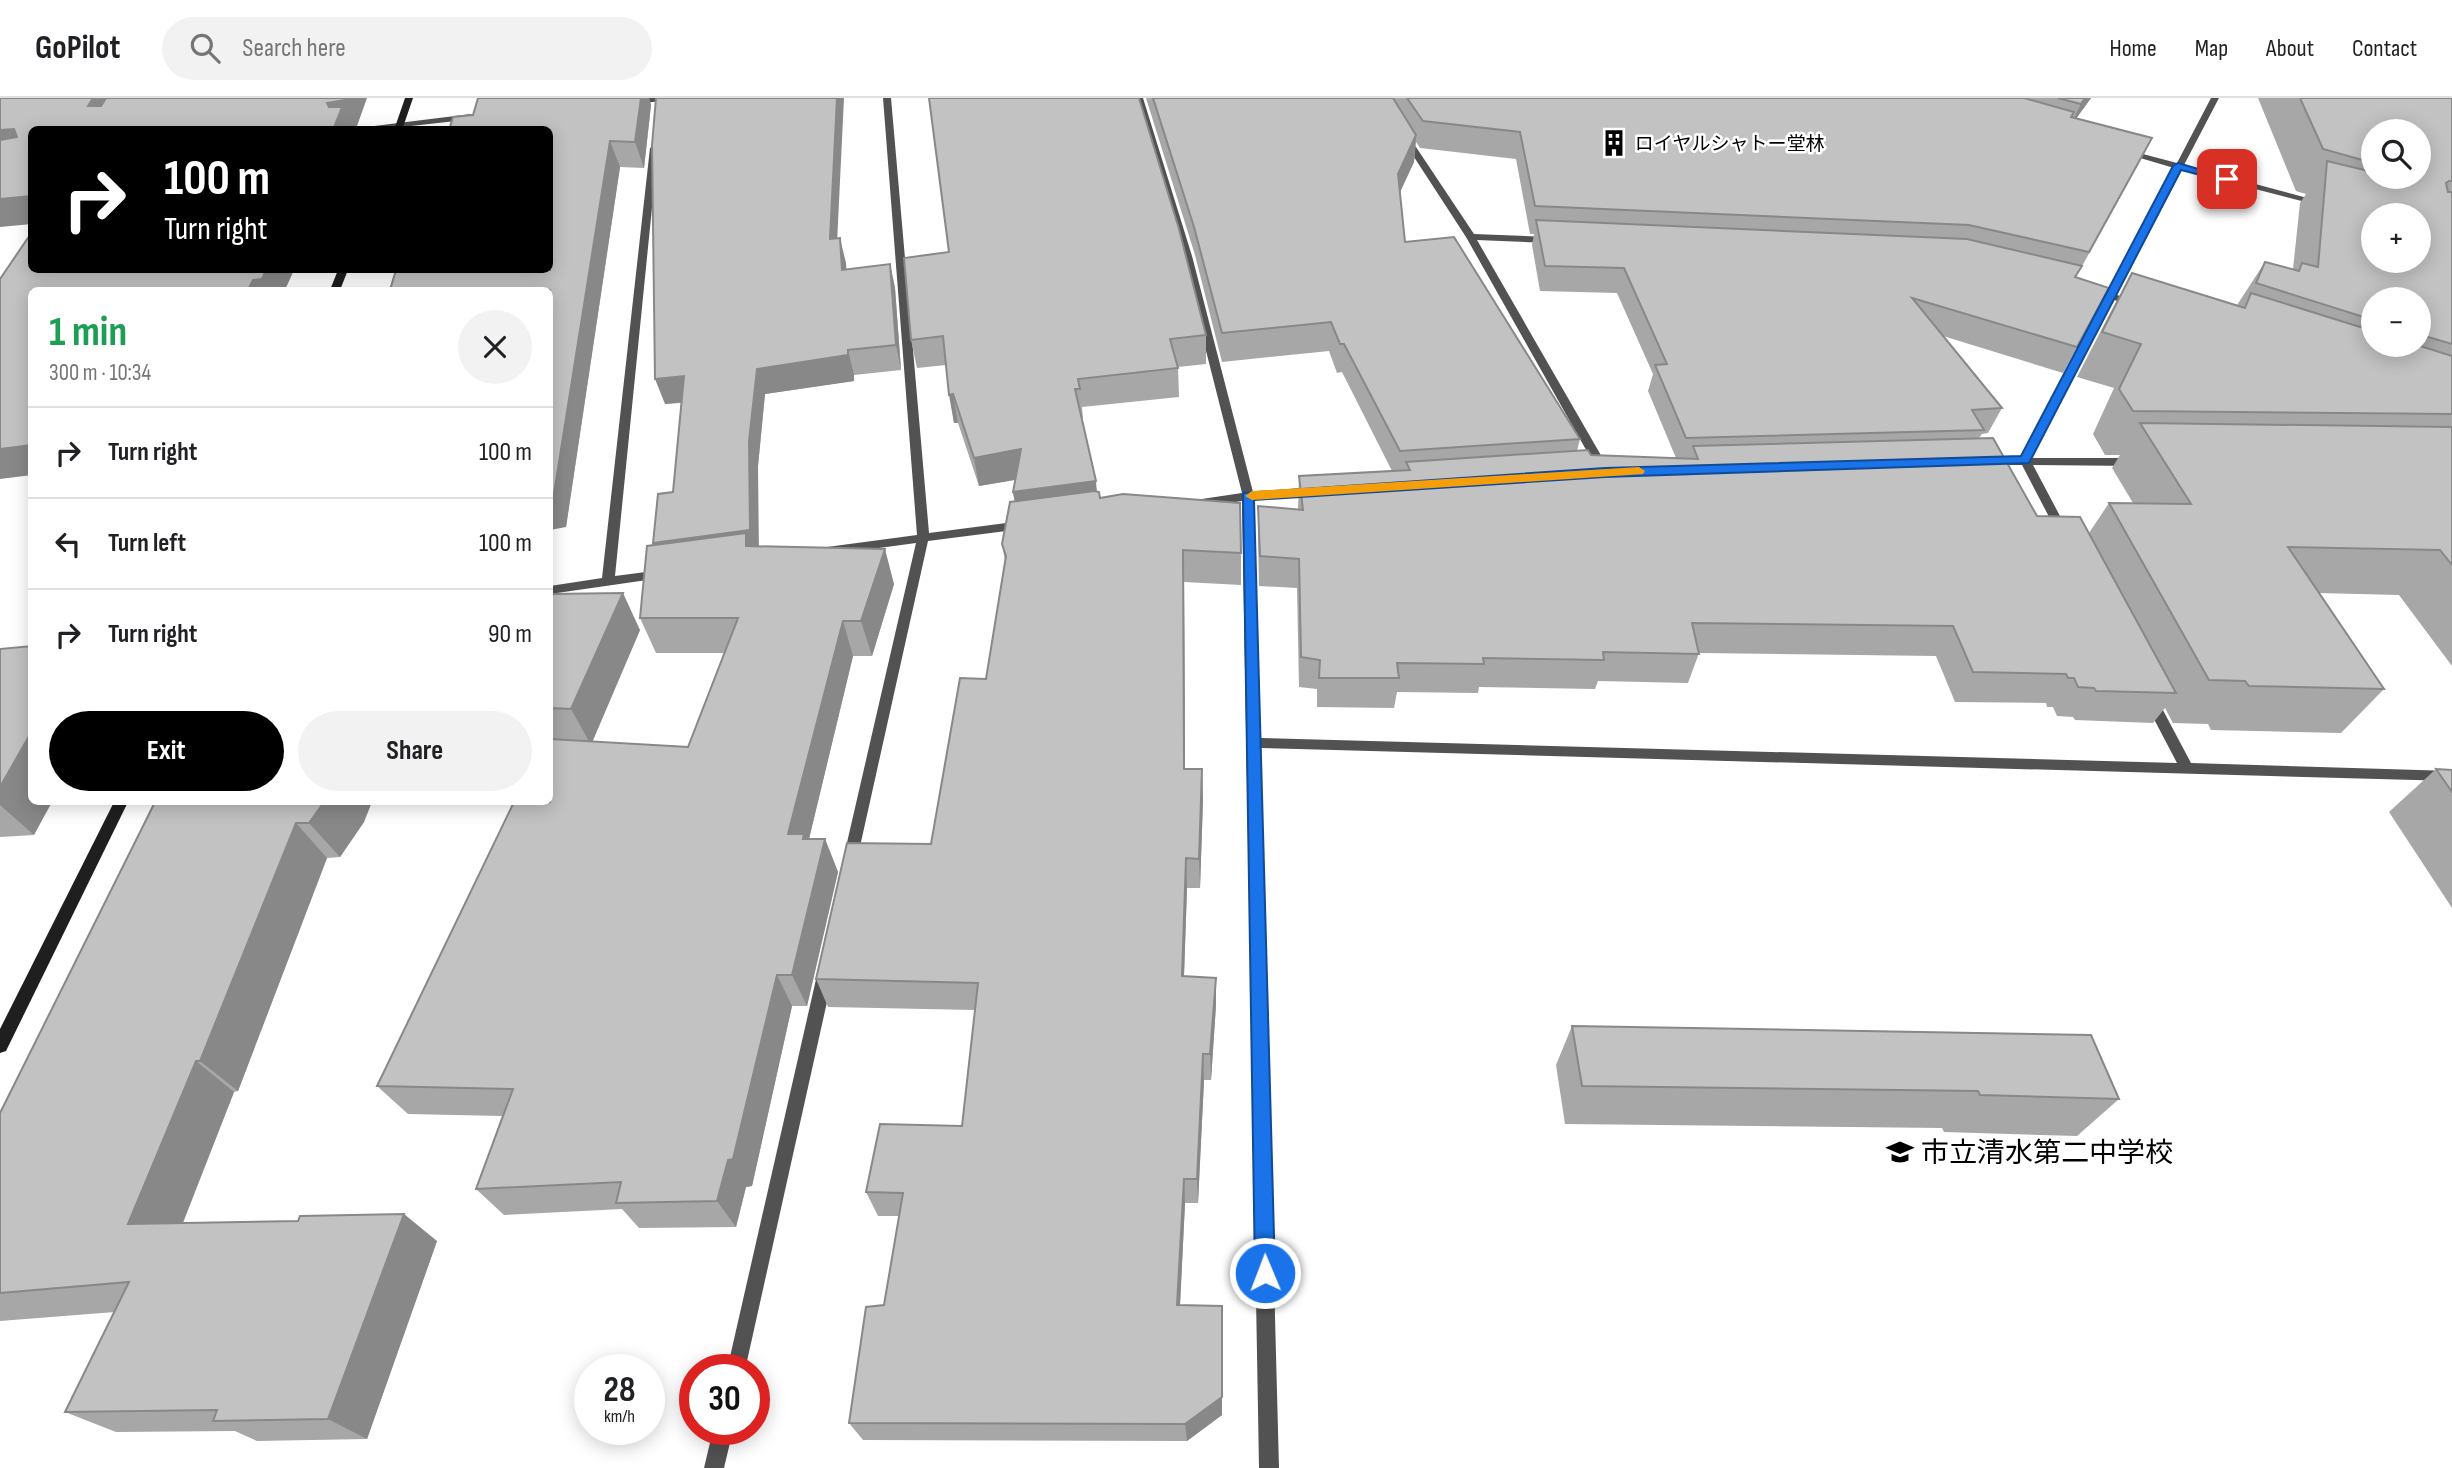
<!DOCTYPE html>
<html lang="en">
<head>
<meta charset="utf-8">
<style>
	body { margin:0; font-family:"Sofia Sans Condensed","Noto Sans JP",sans-serif; background:#f2f2f2; color:#202124; height:100vh; display:flex; flex-direction:column; font-size:26px; white-space:nowrap }
	* { box-sizing:border-box; margin:0 }
	p { font-size:23px; color:#757577 }
	.icon { flex:none; width:38px; height:38px; fill:none; stroke:currentColor; stroke-width:2; stroke-linecap:round; stroke-linejoin:round }
	.map { position:relative; flex:1; overflow:hidden }
	.panel { position:absolute; left:28px; top:189px; width:525px; height:518px; display:flex; flex-direction:column; background:#fff; border-radius:10px; box-shadow:0 4px 18px #0003 }
	.panel>* { flex:none }
	.banner { position:absolute; left:28px; top:28px; width:525px; height:147px; border-radius:10px; box-shadow:0 4px 18px #0003; background:#000; color:#fff; overflow:hidden }
	.tools { position:absolute; left:2361px; top:21px; display:grid; gap:14px }
	.tools a { display:grid; place-items:center; width:70px; height:70px; border-radius:50%; background:#fff; box-shadow:0 4px 18px #0003; font-size:35px }
	.speed { position:absolute; left:574px; top:1256px; display:flex; gap:14px; font-size:35px; font-weight:700; text-align:center }
	.speed>* { display:grid; place-content:center; width:91px; height:91px; border-radius:50%; background:#fff; box-shadow:0 4px 18px #0003; line-height:1 }
	.speed small { font-size:18px; font-weight:400 }
	.speed .limit { border:10px solid #d22; background:#fff; color:#111 }
	.pin { position:absolute; display:grid; place-items:center; width:60px; height:60px; color:#fff; margin:-30px; border-radius:14px; box-shadow:0 4px 10px #0006 }
	.me { position:absolute; width:77px; margin:-38px; rotate:359deg; stroke-linejoin:round; filter:drop-shadow(0 0 5px #0008) }
	.turn { display:flex; align-items:center; gap:24px; height:147px; padding:0 21px; font-size:32px }
	.turn .icon { width:91px; height:91px; stroke-width:2.5 }
	.turn b { display:block; font-size:49px; line-height:60px }
	.round { display:grid; place-items:center; flex:none; width:74px; height:74px; border-radius:37px; background:#f2f2f2 }
	.headline { display:flex; align-items:center; justify-content:space-between; height:119px; padding:0 21px }
	h1 { font-size:42px; font-weight:700; line-height:52px; color:#1e9e55 }
	.primary-button { display:flex; gap:14px; margin-top:auto; padding:14px 21px }
	.primary-button a { flex:1; height:80px; border-radius:42px; background:#000; color:#fff; font-size:28px; font-weight:700; line-height:80px; text-align:center }
	.primary-button a+a { background:#f2f2f2; color:#202124 }
	ul { padding:0; list-style:none }
	li { display:flex; align-items:center; gap:21px; height:91px; padding:0 21px; border-top:2px solid #e0e0e0 }
	li div { flex:1 }
	li b { display:block; font-size:26px }
	li em { font-style:normal }
	header { display:flex; align-items:center; gap:42px; box-sizing:border-box; height:98px; padding:0 35px; background:#fff; border-bottom:2px solid #e0e0e0 }
	header strong { font-size:33px }
	nav { display:flex; gap:38px; margin-inline-start:auto; font-size:24px }
	.search { width:490px; height:63px; background:#f2f2f2; display:flex; align-items:center; gap:18px; box-sizing:border-box; padding:0 24px; border-radius:38px; color:#757577; font-size:26px }
	.map>svg:first-child { display:block }
</style>
</head>
<body>
<header>
<strong>GoPilot</strong>
<div class="search"><svg class="icon" aria-label="search" viewBox="0 0 24 24"><circle cx="10" cy="10" r="6"/><path d="M15 15l6 6"/></svg>Search here</div>
<nav><a>Home</a><a>Map</a><a>About</a><a>Contact</a></nav>
</header>
<div class="map">
<svg width="2452" height="1370" viewBox="0 0 2452 1370">
	<rect width="100%" height="100%" fill="#fff"/>
	<g fill="none" stroke-linecap="round" stroke-linejoin="round">
		<g fill="#525252" fill-rule="evenodd">
			<path d="M648,0H679L675,2L631,6L627,4Z"/>
			<path d="M883,0H891L929,435L1022,423L1028,427L1022,431L928,443L857,762L855,766H845L843,762L916,445L827,457L821,453L827,449L917,437Z"/>
			<path d="M1135,0H1143L1192,158L1253,394L1317,389L1323,393L1317,397L1254,401L1260,640L2177,665L2144,602L2151,597L2156,599L2191,665L2452,673V683L1260,650L1279,1370H1259L1242,403L1195,410L1189,406L1195,402L1242,395L1182,158Z"/>
			<path d="M2211,0H2219L2184,67L2326,105L2321,108L2182,72L2117,197L2140,205L2135,208L2114,202L2032,360H2136L2142,364L2136,368L2033,367L2069,435L2063,439L2059,438L2022,367H1988L1982,363L1988,359L2021,360L2105,200L2082,192L2087,189L2108,195L2174,70L2120,54L2124,51L2177,65Z"/>
			<path d="M471,16L475,19L474,21L375,32H342Z"/>
			<path d="M1402,37H1408L1474,136L1550,139L1555,142L1550,145L1477,142L1610,373L1608,376L1604,377L1598,373L1466,139L1401,39Z"/>
			<path d="M654,47L658,50L615,478L661,472L667,476L661,480L550,496V488L602,480L650,50Z"/>
			<path d="M825,870L831,872L833,877L745,1272H727L817,877L819,872Z"/>
			<path d="M713,1332H733L724,1370H704Z"/>
		</g>
		<g fill="#1f1f1f" fill-rule="evenodd">
			<path d="M405,0H413L402,32H394Z"/>
			<path d="M338,172H348L340,192H330Z"/>
			<path d="M114,704H128L6,953L0,955V931Z"/>
		</g>
	</g>
	<g fill="#a7a7a7" fill-rule="evenodd">
		<path d="M478,0H649L651,7L644,70L620,69L566,429L473,17Z"/>
		<path d="M1146,0H2091L2076,20L2138,67L2076,179L2077,249L2063,275L1943,238L2002,310L1988,335L1982,336L1979,340L2037,418L2089,435L2109,405H2133L2112,370L2120,357H2105L2093,336L2114,290L2077,279L2108,219L2132,175L2237,207L2265,164L2293,171L2300,105L2306,96L2296,93L2258,0H2452V568L2399,497L2319,495L2384,591L2341,635L2211,632L2208,626L2173,625L2165,610L2153,625L2075,622L2073,619L2057,618L2053,609H2047L2046,605L1955,604L1936,558L1699,555L1688,585L1598,583L1595,591L1479,589L1478,595L1397,594L1394,610L1317,609V591L1299,589L1297,490L1259,488L1258,438V408L1298,411L1299,378L1392,373L1342,274L1337,275L1329,253L1222,264L1195,157ZM2373,33L2418,79H2373ZM1416,44L1420,50L1516,61L1530,136H1534L1532,147L1540,193L1617,195L1653,276L1648,293L1676,360L1591,357L1577,353L1580,341L1405,144L1400,93L1414,64ZM2373,201H2418V247H2373Z"/>
		<path d="M837,141L846,165V172L890,166L895,190L901,272L854,277V283L765,296L758,368V448L894,486L872,558H853L809,741H825L838,774L807,908H792L752,1088L746,1089L736,1129L639,1130L622,1111L504,1117L476,1091L502,1018L408,1016L377,988L550,704V496L640,532L592,644L688,649L724,555H656L640,520L654,447L653,445L673,394L681,305L665,306Z"/>
		<path d="M949,154L1206,237V266L1178,269L1179,299L1082,309L1083,320H1082L1097,394L1100,400L1241,455V487L1184,484L1185,671H1202L1203,702L1200,790H1187L1184,878L1216,880V907L1211,982H1204L1198,1105H1185L1180,1207L1222,1317L1187,1343L863,1342L849,1325L884,1207L899,1118H878L866,1094L962,1028L975,912L828,909L816,881L931,746L986,581L1005,463L1002,446L1015,404L1013,394L1015,382L979,388L958,325H954L946,267L917,270L911,242Z"/>
		<path d="M0,551L34,737L0,739Z"/>
		<path d="M2436,671L2452,672V810L2389,714Z"/>
		<path d="M155,704L364,724L340,759L327,760L238,993L234,994L183,1125L437,1143L367,1341L257,1343L235,1333L116,1334L65,1314L115,1214L0,1223V1015Z"/>
		<path d="M1572,928L2119,1001L2077,1038L1944,1034L1942,1030L1565,1026L1556,967Z"/>
	</g>
	<g fill="#888">
		<path d="M93,0H124L106,32L88,8Z"/>
		<path d="M345,0H367L357,28L352,29L353,32H333L327,5Z"/>
		<path d="M641,0H649L651,7L644,70L635,44Z"/>
		<path d="M837,0H844L836,166L830,141Z"/>
		<path d="M2085,0H2091L2068,32L2081,6Z"/>
		<path d="M14,31L32,56L0,60V32Z"/>
		<path d="M1416,37L1414,64L1396,103L1398,76Z"/>
		<path d="M610,43L620,69L566,429L550,432V402Z"/>
		<path d="M32,98V126L0,129V101Z"/>
		<path d="M840,140L846,165L848,197L842,172Z"/>
		<path d="M890,166L895,190L901,272L896,247Z"/>
		<path d="M266,172H294L285,192H248L253,182Z"/>
		<path d="M848,252L854,277V283L765,296L758,368L759,457L664,470L653,445L749,343L757,271Z"/>
		<path d="M684,278L693,303L665,306L655,281Z"/>
		<path d="M953,296L958,325H954L949,297Z"/>
		<path d="M32,347V377L0,381V351Z"/>
		<path d="M1021,351L1025,380L979,388L974,360Z"/>
		<path d="M1096,383L1098,412L1018,422L1013,394Z"/>
		<path d="M885,451L894,486L872,558L861,523Z"/>
		<path d="M1183,452L1184,484L1185,701L1184,671Z"/>
		<path d="M623,495L640,532L591,647L571,611Z"/>
		<path d="M843,523L853,558L808,745L788,736Z"/>
		<path d="M32,633V704H52L34,737L0,707V689Z"/>
		<path d="M1202,671L1203,702L1200,790L1199,761Z"/>
		<path d="M324,704H372L364,724L340,759L309,725Z"/>
		<path d="M296,725L327,760L238,993L200,963Z"/>
		<path d="M825,741L838,774L807,908L792,877Z"/>
		<path d="M1186,760L1187,790L1183,906L1182,878Z"/>
		<path d="M777,877L792,908L752,1088L746,1089L736,1129L717,1103Z"/>
		<path d="M1216,880V907L1211,982L1210,956Z"/>
		<path d="M1203,956L1204,982L1198,1105L1197,1081Z"/>
		<path d="M196,963L234,994L172,1152L128,1126Z"/>
		<path d="M1184,1081L1185,1105L1179,1228L1177,1207Z"/>
		<path d="M404,1116L437,1143L367,1341L328,1321Z"/>
		<path d="M1222,1228V1317L1187,1343L1185,1326Z"/>
	</g>
	<g fill="#c2c2c2" stroke="#888" stroke-width="2" fill-rule="evenodd">
		<path d="M0,0H93L88,8H101L106,0H345V2L327,5L329,9H342L333,32H32V98L0,101V42L17,39L14,31L0,32Z"/>
		<path d="M478,0H641L635,44L610,43L553,402H550V192H390L396,172H550V32H449L453,19L473,17Z"/>
		<path d="M656,0H837L830,141L840,140L842,172L890,166L896,247L848,252V257L757,271L749,343L750,432L653,445L658,396L673,394L684,278L655,281L652,47Z"/>
		<path d="M929,0H1139L1179,131L1206,237L1170,241L1178,270L1078,281L1080,291H1075L1096,383L1013,394L1021,351L974,360L953,296L949,297L943,238L911,242L904,160L949,154Z"/>
		<path d="M1153,0H1393L1416,37L1398,76L1405,144L1454,139L1580,341L1400,353L1344,246H1340L1331,224L1222,235L1194,129Z"/>
		<path d="M1407,0H2024L2074,14L2071,19L2152,40L2089,154L1969,127L1535,108L1520,34L1423,23Z"/>
		<path d="M2058,0H2085L2081,6Z"/>
		<path d="M2300,0H2452V83H2449L2446,85L2448,94H2452V246L2418,236V201H2373V222L2256,185L2265,164L2299,173L2302,165L2318,169L2327,63L2373,74V79H2390L2402,82L2405,79H2418V33H2373V65L2323,51ZM2373,117H2418V163H2373Z"/>
		<path d="M1536,122L1967,141L2082,168L2075,179L2109,190L2077,249L1912,200L2002,310L1972,312L1984,332L1686,340L1655,267L1667,266L1624,170L1545,168Z"/>
		<path d="M32,134V172H266L262,181L253,182L248,192H32V347L0,351V181Z"/>
		<path d="M2132,175L2245,210L2251,195L2373,233V247H2417L2452,258V316L2133,313L2119,291L2141,246L2102,234Z"/>
		<path d="M2140,325L2452,329V467L2440,452L2288,449L2384,591L2249,588L2245,583L2209,582L2109,405L2191,406Z"/>
		<path d="M1993,340L2037,418L2080,419L2176,595L2096,593L2094,590L2078,589L2074,580H2068L2066,576L1973,574L1953,528L1692,525L1699,556L1603,554L1604,562L1483,560L1484,566L1397,565L1399,580H1319L1320,562L1301,559L1299,461L1260,458L1258,408L1303,412L1299,378L1410,372L1406,364L1588,352L1591,357L1698,361L1693,348Z"/>
		<path d="M1094,393L1099,394L1100,400L1123,396L1240,405L1241,455L1183,452L1184,671H1202L1199,761L1186,760L1182,878L1216,880L1210,956H1203L1197,1081H1184L1177,1207L1222,1208V1299L1185,1326L849,1325L866,1209L884,1207L903,1095L866,1094L880,1026L962,1028L978,885L816,881L847,745L931,746L960,580L986,581L1006,458L1002,446L1010,404Z"/>
		<path d="M746,435V448L885,451L861,523H843L788,736H804L803,741H825L792,877H777L733,1061L728,1062L717,1103L616,1105L621,1084L476,1091L513,991L377,988L514,704H550V641L688,649L738,520H640L647,448Z"/>
		<path d="M623,495L571,611L550,610V496Z"/>
		<path d="M32,548V633L0,689V551Z"/>
		<path d="M2436,671L2452,672V694Z"/>
		<path d="M155,704H324L309,725H296L200,963H196L128,1126L298,1123L300,1118L404,1116L328,1321L213,1323L217,1312L65,1314L129,1184L0,1195V1015Z"/>
		<path d="M1572,928L2091,937L2119,1001L1980,997L1978,993L1582,988Z"/>
	</g>
	<path fill="#1a73e8" stroke="#114b97" stroke-width="2" d="M2178,65L2232,81L2227,84L2181,72L2029,365L1605,379L1254,402L1275,1175L1272,1182L1265,1185L1258,1182L1255,1175L1243,395L1605,370L2021,358L2173,68Z"/>
	<path fill="#f59e0b" d="M1639,369L1645,373L1643,376L1252,402L1245,398L1252,393Z"/>
	<defs>
		<symbol id="building-bare" viewBox="-9 -9 18 18"><path d="M-4-6H4V6H1V3H-1V6H-4ZM-2.5-4.3h1.7v1.8h-1.7ZM.8-4.3h1.7v1.8H.8ZM-2.5-1h1.7V.8h-1.7ZM.8-1h1.7V.8H.8Z" fill="#000" stroke="#fff" stroke-width="2.5" paint-order="stroke"/></symbol>
		<symbol id="school-bare" viewBox="-9 -9 18 18"><path d="M0-5L7-2L0 1L-7-2ZM-4 1L0 2.5L4 1V4Q0 6-4 4Z" fill="#000" stroke="#fff" stroke-width="2.5" paint-order="stroke"/></symbol>
	</defs>
	<g fill-rule="evenodd">
		<use href="#building-bare" x="1595" y="26" width="38" height="38"/>
		<use href="#school-bare" x="1881" y="1035" width="38" height="38"/>
	</g>
	<g text-anchor="middle" stroke-width="5" stroke-linejoin="round" paint-order="stroke">
		<g font-size="19" fill="#000" stroke="#fff" text-anchor="start">
			<text x="1635" y="52">ロイヤルシャトー堂林</text>
		</g>
		<g font-size="28" fill="#000" stroke="#fff" text-anchor="start">
			<text x="1921" y="1064">市立清水第二中学校</text>
		</g>
	</g>
</svg>
<div class="tools">
<a><svg class="icon" aria-label="search" viewBox="0 0 24 24"><circle cx="10" cy="10" r="6"/><path d="M15 15l6 6"/></svg></a>
<a>+</a>
<a>−</a>
</div>
<div class="speed"><div>28<small>km/h</small></div><div class="limit">30</div></div>
<div class="pin" style="left:2227px;top:81px;background:#d93025"><svg class="icon" aria-label="arrive" viewBox="0 0 24 24"><path d="M6 21V4h12l-3 4 3 4H6"/></svg></div>
<svg class="me" style="left:1265px;top:1175px" viewBox="-20 -20 40 40"><circle r="17" fill="#1a73e8" stroke="#fff" stroke-width="3"/><path d="M0-11L8 9 0 5-8 9z" fill="#fff"/></svg>
<div class="banner">
<div class="turn"><svg class="icon" aria-label="right" viewBox="0 0 24 24"><path d="M7 20v-9h11M14 6l5 5-5 5"/></svg><div><b>100 m</b>Turn right</div></div>
</div>
<section class="panel">
<div class="headline"><div><h1>1 min</h1><p>300 m · 10:34</p></div><a class="round"><svg class="icon" aria-label="close" viewBox="0 0 24 24"><path d="M6 6l12 12M18 6L6 18"/></svg></a></div>
<ul>
<li><svg class="icon" aria-label="right" viewBox="0 0 24 24"><path d="M7 20v-9h11M14 6l5 5-5 5"/></svg><div><b>Turn right</b></div><em>100 m</em></li>
<li><svg class="icon" aria-label="left" viewBox="0 0 24 24"><path d="M17 20v-9H6M10 6l-5 5 5 5"/></svg><div><b>Turn left</b></div><em>100 m</em></li>
<li><svg class="icon" aria-label="right" viewBox="0 0 24 24"><path d="M7 20v-9h11M14 6l5 5-5 5"/></svg><div><b>Turn right</b></div><em>90 m</em></li>
</ul>
<div class="primary-button"><a>Exit</a><a>Share</a></div>
</section>
</div>
</body>
</html>
